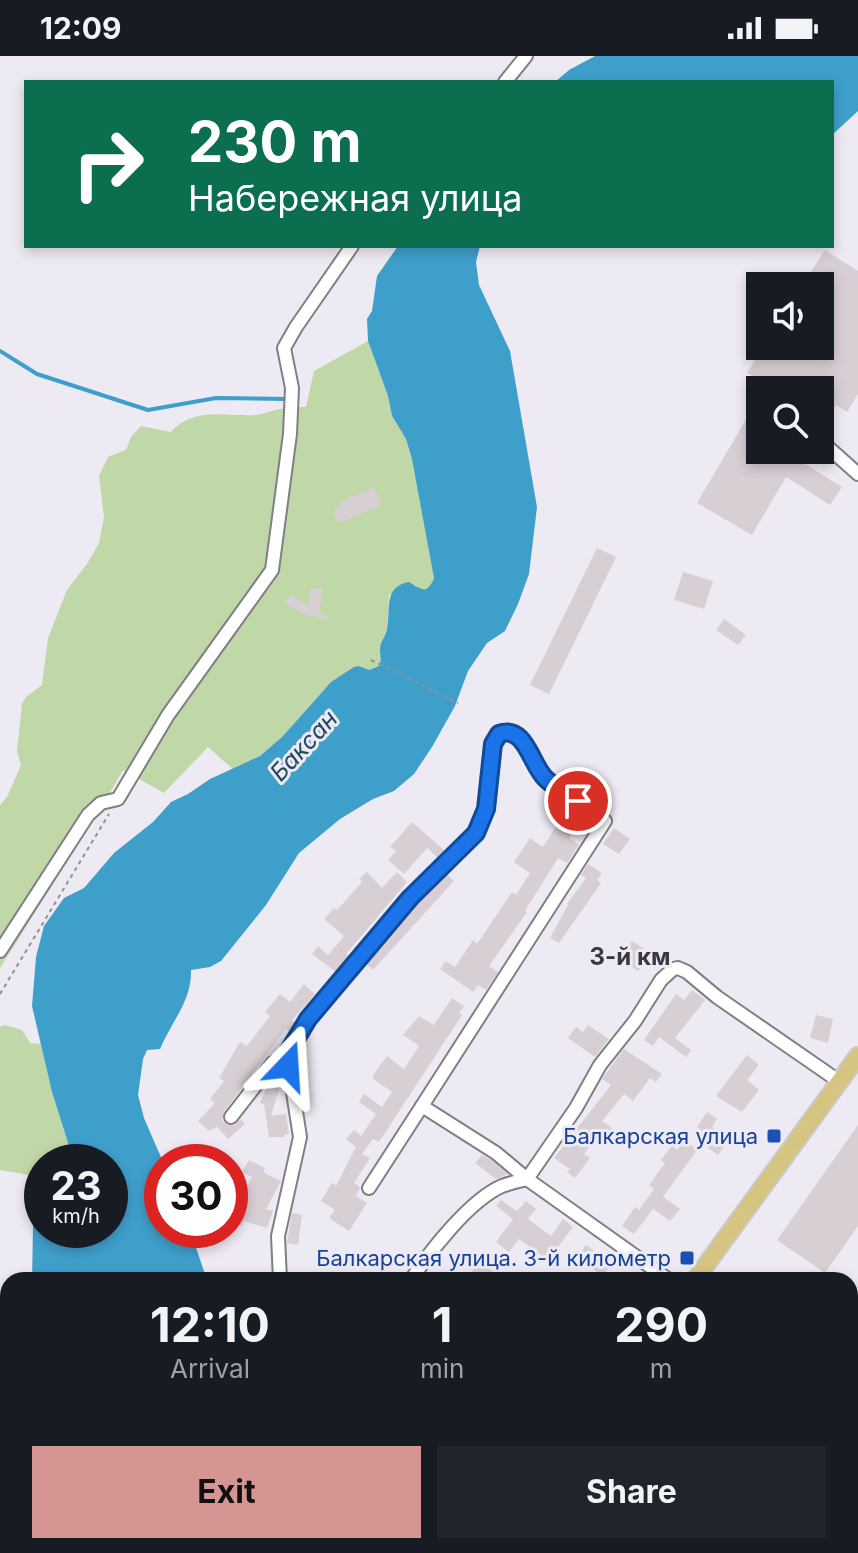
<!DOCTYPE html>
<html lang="en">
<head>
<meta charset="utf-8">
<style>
	body { margin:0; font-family:Inter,sans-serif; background:#20242c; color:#f1f3f6; height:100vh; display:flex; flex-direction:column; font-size:30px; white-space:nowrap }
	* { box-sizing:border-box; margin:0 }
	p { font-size:26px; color:#9ea1a6 }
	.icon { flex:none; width:44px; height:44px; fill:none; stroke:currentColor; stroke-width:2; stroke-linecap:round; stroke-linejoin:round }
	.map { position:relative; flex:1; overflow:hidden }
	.side { position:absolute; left:0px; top:1216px; width:858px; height:282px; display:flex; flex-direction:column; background:#171b24; border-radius:24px 24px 0 0; box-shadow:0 4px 12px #0003 }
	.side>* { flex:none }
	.hud { position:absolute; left:24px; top:24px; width:810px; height:168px; border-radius:0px; box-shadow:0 4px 12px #0003; background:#0b6e4f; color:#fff; overflow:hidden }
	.buttons { position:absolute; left:746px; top:216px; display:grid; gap:16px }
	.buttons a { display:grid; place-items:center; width:88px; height:88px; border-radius:0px; background:#171b24; box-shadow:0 4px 12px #0003; font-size:40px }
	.speed { position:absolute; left:24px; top:1088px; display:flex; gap:16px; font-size:40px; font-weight:700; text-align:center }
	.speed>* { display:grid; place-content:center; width:104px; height:104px; border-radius:50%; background:#171b24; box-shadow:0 4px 12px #0003; line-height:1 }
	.speed small { font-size:20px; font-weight:400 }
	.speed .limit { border:12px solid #d22; background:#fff; color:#111 }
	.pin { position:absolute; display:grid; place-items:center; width:68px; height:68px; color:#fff; margin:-34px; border:4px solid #fff; border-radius:50%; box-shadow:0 2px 8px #0007 }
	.me { position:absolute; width:88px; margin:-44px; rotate:20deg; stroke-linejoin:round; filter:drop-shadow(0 0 6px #0008) }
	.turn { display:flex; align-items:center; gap:28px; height:168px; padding:0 32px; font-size:36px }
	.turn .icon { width:104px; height:104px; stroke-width:2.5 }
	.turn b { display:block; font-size:56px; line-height:68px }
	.eta { display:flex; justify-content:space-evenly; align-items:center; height:136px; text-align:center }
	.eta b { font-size:48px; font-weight:700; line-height:56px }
	.button { display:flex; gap:16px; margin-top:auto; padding:16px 32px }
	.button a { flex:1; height:92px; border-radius:0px; background:#d59592; color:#111; font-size:32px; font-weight:700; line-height:92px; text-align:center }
	.button a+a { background:#20242c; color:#f1f3f6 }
	.status { display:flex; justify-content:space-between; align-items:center; height:56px; padding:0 40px; background:#171b24; direction:ltr }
	.status svg { height:22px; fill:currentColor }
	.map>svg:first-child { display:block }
</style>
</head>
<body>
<div class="status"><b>12:09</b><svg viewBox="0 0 49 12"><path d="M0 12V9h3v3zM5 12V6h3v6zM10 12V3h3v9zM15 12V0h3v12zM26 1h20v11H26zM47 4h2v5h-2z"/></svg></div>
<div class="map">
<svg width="858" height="1497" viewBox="0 0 858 1497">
	<rect width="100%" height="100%" fill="#eeeaf4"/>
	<g fill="#c0d7a7">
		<path d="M368,285L388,340L392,360L406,383L412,403L432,499L434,522L430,532L419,535L415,529L389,539L387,573L379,592L382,604L379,610L369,614L359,610L331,626L283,680L260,700L234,714L208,691L164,737L123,714L101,752L0,912V749L7,741L21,709L17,695L22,648L26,641L42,629L48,582L67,534L87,508L99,487L104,461L99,420L108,401L126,394L131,381L141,370L171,376C195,350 225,361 256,359C265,358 272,354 281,353C289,351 298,351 306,351L314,315Z"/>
		<path d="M5,969L22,974L30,987L41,988L52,1036L74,1106H42V1121L0,1114V971Z"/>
	</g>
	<g fill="#3f9fcb">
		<path d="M595,0H858V55L832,79V26H555L569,14Z"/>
		<path d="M398,190H480L476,206L479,229L510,295L537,451L529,518L518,548L505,575L487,587L468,615L455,650L432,691L414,718L394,735L373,743L340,763L299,797L266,849L221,905L210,911L191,914C192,945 171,966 160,993L147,994L143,1003L138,1039L144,1062L163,1106L162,1174H190L207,1224H32L33,1169L42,1166V1174H110V1106H74L52,1036L32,950L36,901L44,870L64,842L84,832L114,797L153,766L171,746L188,738L210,723L260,700L283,680L331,626L354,611L359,610L369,614L379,610C383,601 379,599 380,591C381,585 386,579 387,573C391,552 383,531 409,526C422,534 427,539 434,522L412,403L406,383L392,360L388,340L368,285L367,263L372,255L377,220Z"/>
		<path d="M8,1432V1490H200L199,1497H0V1452Z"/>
	</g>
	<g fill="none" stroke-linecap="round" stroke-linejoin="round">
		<path stroke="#3f9fcb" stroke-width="4" d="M0,295L37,318L148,354L216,342L288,343"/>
	</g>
	<g fill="#d8cfd5">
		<path d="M825,194L858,215V338L847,356L836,349L820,374V334H790L770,321L765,328L747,317L764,290H820V230H802Z"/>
		<path d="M754,350L760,354V394H802L797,403L842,431L830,449L786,421L752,479L697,447Z"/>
		<path d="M374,431L382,449L338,467L333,455L341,452L339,447Z"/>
		<path d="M597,492L616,501L549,638L530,629Z"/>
		<path d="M683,516L713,525L704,553L674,544Z"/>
		<path d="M311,532L323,533L319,556L329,562L328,564L303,558L285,547L290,539L308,549Z"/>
		<path d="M724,563L746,579L738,589L716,574Z"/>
		<path d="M567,754L581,763L569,782L579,789L567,807L558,802L525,855L527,856L489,910L498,916L486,934L478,929L473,936L440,913L446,905L455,911L473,884L477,888L512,836L516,839L530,817L514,806L530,782L543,791Z"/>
		<path d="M412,766L445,795L438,802L427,792L404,818L388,804L396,795L390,791Z"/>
		<path d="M614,772L630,783L619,798L603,788Z"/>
		<path d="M588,808L602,817L597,824L601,827L559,887L550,882L568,849L567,848L586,822L581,819Z"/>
		<path d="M367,816L382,832L397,816L407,826L346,898L349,900L336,916L312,898L318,890L328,899L344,880L324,863L334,852L337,854L362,826L359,823Z"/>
		<path d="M447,818L454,825L373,914L366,908L417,848Z"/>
		<path d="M632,885L651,897L638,915L626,907L629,902L623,899Z"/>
		<path d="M304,928L315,938L292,964L295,967L290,976L286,973L224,1056L222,1064L226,1068L234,1070L241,1063L245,1068L228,1083L217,1071L209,1075L198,1065L215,1047L210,1043L224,1025L219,1022L240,986L247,990L270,960L265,956L280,938L290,946Z"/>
		<path d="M692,934L705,944L675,982L691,994L686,1001L659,981L653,990L644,984L676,938L684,944Z"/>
		<path d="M452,942L464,950L459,957L462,959L379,1086L373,1083L362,1098L370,1102L354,1127L360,1131L356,1140L367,1147L349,1175L329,1162L335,1154L321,1145L332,1127L336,1130L356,1091L346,1083L354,1074L361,1080L376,1058L359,1046L364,1038L382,1051L392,1036L372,1022L376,1015L387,1000L404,1013L419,990L403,979L419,960L434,969Z"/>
		<path d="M816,959L833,963L828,987L810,982Z"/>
		<path d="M588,969L609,983L595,1001L568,982L576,971L583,976Z"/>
		<path d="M624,993L662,1018L656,1026L650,1022L633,1045L624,1038L602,1065L615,1074L605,1086L597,1080L584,1098L590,1102L575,1122L567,1116L570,1113L554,1102L611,1029L602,1023Z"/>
		<path d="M747,999L759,1009L747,1024L759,1034L742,1056L716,1040Z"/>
		<path d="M269,1027L280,1030L271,1060L286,1058L289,1078L284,1079V1081H269L264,1048L260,1047Z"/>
		<path d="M707,1056L717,1063L712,1071L729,1083L718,1099L703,1088L709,1080L697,1071Z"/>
		<path d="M858,1069V1170L825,1217L777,1184Z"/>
		<path d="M684,1084L697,1094L663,1141L680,1153L670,1165L653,1153L634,1178L622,1170L635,1151L639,1154L654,1133L649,1129L665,1107L661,1104L672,1089L677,1094Z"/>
		<path d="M482,1099L491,1104L508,1118L496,1123L475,1107Z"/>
		<path d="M249,1104L265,1112L263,1116L281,1125L266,1153L273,1155L267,1172L244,1165L242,1170L231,1165L252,1121L242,1116Z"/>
		<path d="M501,1144L517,1155L526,1145L536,1153L528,1163L551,1180L563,1163L573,1171L548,1204L519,1183L509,1196L496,1186L513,1163L496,1150Z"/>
		<path d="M292,1157L302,1159L298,1189L287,1187Z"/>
		<path d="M586,1189L612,1207L603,1220L577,1202Z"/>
		<path d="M479,1206L505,1224H475L469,1220Z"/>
	</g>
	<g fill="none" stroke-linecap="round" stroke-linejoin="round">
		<defs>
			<g id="minor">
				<path d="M505,26L526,0"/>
				<path d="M830,393L858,418"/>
				<path d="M0,895L88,759L101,747L118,743L168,659L272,514L290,378L292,332L284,292L296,271L352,190"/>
				<path d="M231,1061L273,1007L288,1003"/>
				<path d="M369,1132L422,1050"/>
				<path d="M280,1224L278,1180L300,1081L287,998L308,963L410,842L476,777L489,742L493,688L496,681L504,675C528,677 530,705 543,721C557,737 588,751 605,765L422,1050L496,1097L527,1123L669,1224"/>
				<path d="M411,1224C430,1195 470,1144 502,1130C510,1127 519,1125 527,1123L576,1052L600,1009L635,965L661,924L673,913L678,912L687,916L717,941L840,1026"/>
				<path d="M424,1497L431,1490"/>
			</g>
			<g id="major">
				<path d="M695,1224L858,1000"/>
				<path d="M503,1497L507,1490"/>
			</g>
		</defs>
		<use href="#minor" stroke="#807e86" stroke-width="16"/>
		<use href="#major" stroke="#cacacb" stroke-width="20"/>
		<g stroke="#928f96" stroke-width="2" stroke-dasharray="4 4" stroke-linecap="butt">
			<path d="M371,604L458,647"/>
			<path d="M0,938L109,758"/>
		</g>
		<use href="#minor" stroke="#fff" stroke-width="12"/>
		<use href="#major" stroke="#d6c580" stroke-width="16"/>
	</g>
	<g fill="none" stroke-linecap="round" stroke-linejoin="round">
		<defs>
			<path id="route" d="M288,1010L287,998L308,963L410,842L476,777L486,753L493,688L499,678C526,668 531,710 546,723C555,732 568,738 578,745"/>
		</defs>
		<use href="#route" stroke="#114b97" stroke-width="20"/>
		<use href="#route" stroke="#1a73e8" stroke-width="14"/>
	</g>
	<g fill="#1a4fb4" stroke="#eeeaf4" stroke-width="3">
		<rect x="766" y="1072" width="16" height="16" rx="4"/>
		<rect x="679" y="1194" width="16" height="16" rx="4"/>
	</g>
	<g text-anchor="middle" stroke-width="6" stroke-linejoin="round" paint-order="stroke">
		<g font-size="22" fill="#164399" stroke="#eeeaf4" text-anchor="end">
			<text x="758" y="1088">Балкарская улица</text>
			<text x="671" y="1210">Балкарская улица. 3-й километр</text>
		</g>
		<g font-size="24" font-style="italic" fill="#224a5e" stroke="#eeeaf4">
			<text transform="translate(304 690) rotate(-47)" y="8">Баксан</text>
		</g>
		<g font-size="24" font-weight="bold" fill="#3a383f" stroke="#eeeaf4">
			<text x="630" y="909">3-й км</text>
		</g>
	</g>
</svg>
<div class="buttons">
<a><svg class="icon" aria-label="sound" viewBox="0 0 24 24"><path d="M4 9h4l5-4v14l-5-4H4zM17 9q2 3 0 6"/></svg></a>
<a><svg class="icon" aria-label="search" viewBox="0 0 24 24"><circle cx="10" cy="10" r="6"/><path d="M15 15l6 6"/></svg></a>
</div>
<div class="speed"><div>23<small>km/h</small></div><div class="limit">30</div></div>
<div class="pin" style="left:578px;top:745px;background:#d93025"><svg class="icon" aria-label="arrive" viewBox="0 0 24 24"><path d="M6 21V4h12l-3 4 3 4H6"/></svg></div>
<svg class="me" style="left:288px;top:1010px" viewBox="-20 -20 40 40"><path d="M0-17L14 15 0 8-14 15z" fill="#1a73e8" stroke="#fff" stroke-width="4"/></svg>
<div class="hud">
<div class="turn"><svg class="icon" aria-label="right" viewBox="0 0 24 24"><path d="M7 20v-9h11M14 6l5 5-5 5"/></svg><div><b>230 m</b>Набережная улица</div></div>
</div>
<section class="side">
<div class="eta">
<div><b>12:10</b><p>Arrival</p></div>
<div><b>1</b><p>min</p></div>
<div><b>290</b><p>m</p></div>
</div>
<div class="button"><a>Exit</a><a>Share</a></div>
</section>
</div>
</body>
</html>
